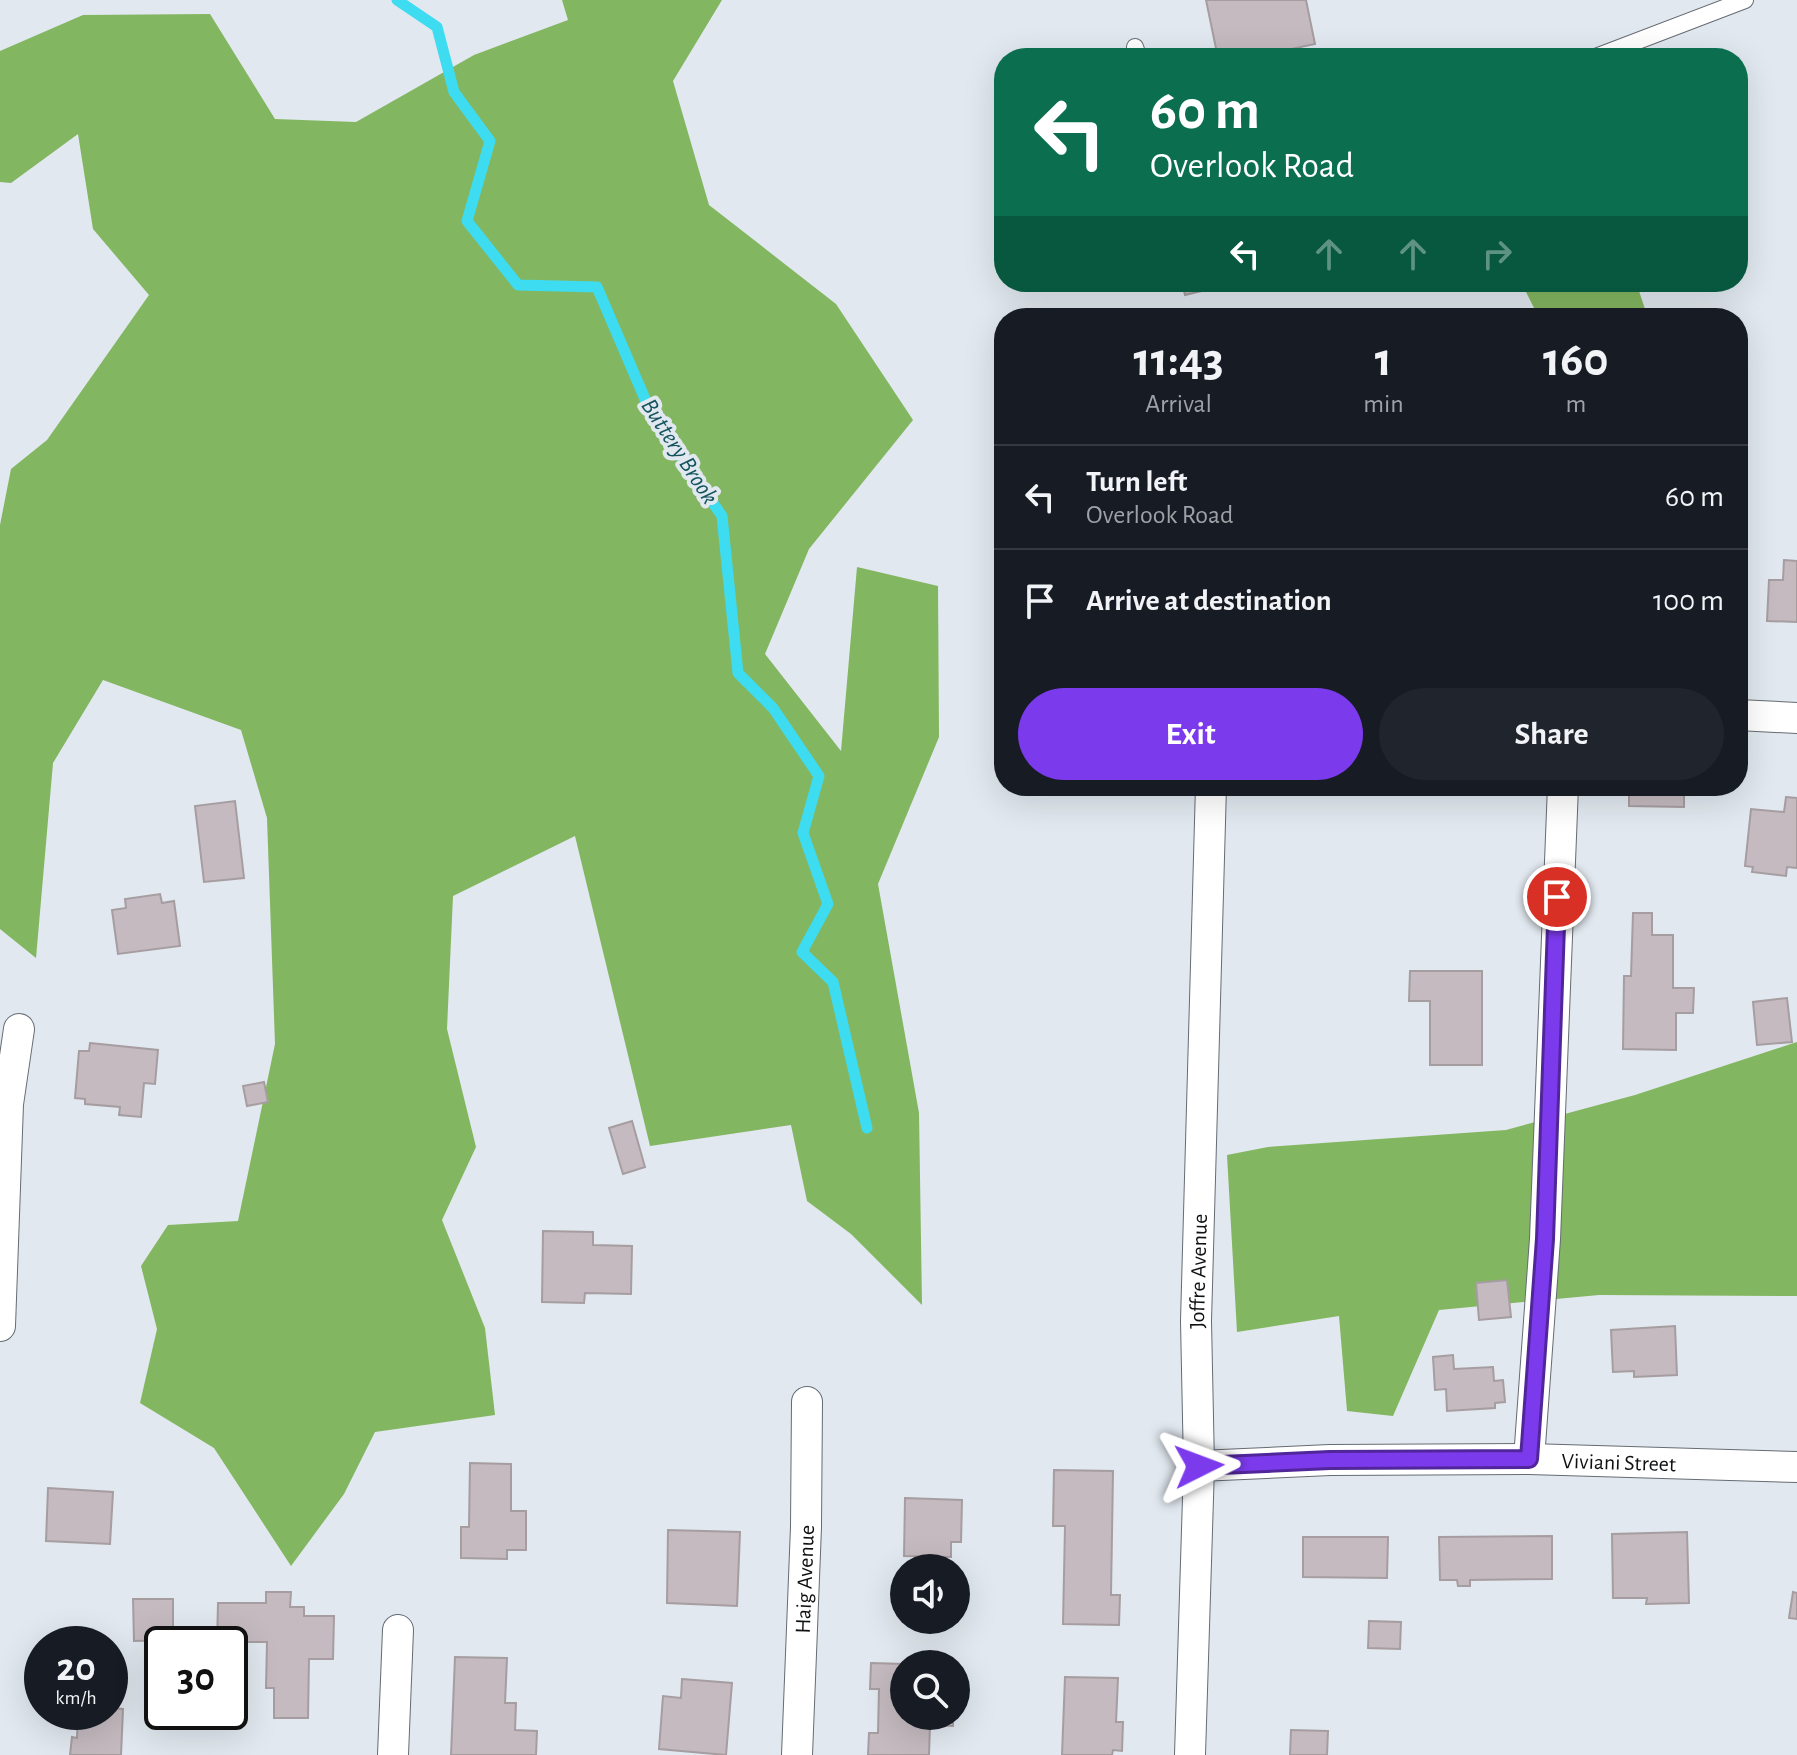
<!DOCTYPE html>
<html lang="en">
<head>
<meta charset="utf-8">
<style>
	body { margin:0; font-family:"Alegreya Sans",sans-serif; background:#20242c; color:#f1f3f6; height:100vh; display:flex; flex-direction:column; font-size:30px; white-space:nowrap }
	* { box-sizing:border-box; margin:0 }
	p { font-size:26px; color:#9ea1a6 }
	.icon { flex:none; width:44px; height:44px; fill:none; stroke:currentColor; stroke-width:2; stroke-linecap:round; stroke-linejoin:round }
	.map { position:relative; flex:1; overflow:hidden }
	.sheet { position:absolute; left:994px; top:308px; width:754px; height:488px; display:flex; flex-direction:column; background:#171b24; border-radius:32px; box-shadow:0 8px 32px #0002 }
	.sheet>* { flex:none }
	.top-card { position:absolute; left:994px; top:48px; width:754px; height:244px; border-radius:32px; box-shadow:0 8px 32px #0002; background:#0b6e4f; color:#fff; overflow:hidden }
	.fabs { position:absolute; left:890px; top:1554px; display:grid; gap:16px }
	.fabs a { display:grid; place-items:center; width:80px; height:80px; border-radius:50%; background:#171b24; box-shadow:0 8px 32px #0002; font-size:40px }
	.speed { position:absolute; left:24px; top:1626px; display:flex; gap:16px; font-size:40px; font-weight:700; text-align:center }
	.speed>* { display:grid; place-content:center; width:104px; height:104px; border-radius:50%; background:#171b24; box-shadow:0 8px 32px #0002; line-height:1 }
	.speed small { font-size:20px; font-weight:400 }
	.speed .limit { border:4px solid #111; border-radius:12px; background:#fff; color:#111 }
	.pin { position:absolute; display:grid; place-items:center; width:68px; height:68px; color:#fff; margin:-34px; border:4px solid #fff; border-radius:50%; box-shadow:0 2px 8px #0007 }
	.me { position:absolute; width:88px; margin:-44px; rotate:87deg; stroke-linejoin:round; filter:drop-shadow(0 0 6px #0008) }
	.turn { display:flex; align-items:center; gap:28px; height:168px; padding:0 24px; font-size:36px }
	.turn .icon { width:104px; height:104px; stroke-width:2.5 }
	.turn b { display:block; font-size:56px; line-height:68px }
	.lanes { display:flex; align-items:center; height:76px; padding:0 24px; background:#0003; justify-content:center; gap:40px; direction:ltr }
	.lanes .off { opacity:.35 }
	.eta { display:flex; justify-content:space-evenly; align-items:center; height:136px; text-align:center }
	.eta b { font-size:48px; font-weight:700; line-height:56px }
	.cta { display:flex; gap:16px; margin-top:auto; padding:16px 24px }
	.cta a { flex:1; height:92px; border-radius:48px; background:#7c3aed; color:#fff; font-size:32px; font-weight:700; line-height:92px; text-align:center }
	.cta a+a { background:#20242c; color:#f1f3f6 }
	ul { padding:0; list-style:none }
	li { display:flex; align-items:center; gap:24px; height:104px; padding:0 24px; border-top:2px solid #363941 }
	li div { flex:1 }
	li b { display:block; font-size:30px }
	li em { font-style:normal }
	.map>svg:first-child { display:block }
</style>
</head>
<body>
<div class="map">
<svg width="1797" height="1755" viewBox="0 0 1797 1755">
	<rect width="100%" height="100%" fill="#e1e8ef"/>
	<g fill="#83b660">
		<path d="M562,0H722L673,81L709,205L836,304L913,420L809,549L765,654L841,751L857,567L938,586L939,737L878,884L919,1113L922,1305L851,1234L807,1201L791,1125L650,1146L575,836L453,896L447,1029L476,1147L442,1220L485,1328L495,1415L375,1432L344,1494L291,1566L214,1448L140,1403L157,1329L141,1266L168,1225L238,1221L275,1044L267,818L241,730L103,680L53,763L36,958L0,929V525L11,469L47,440L149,295L93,229L78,134L11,183L0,182V51L83,15L210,14L275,119L356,122L474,55L568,20Z"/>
		<path d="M1521,282H1636L1648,318H1539Z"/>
		<path d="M1797,1042V1296L1599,1295L1439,1310L1393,1416L1347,1411L1339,1316L1237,1332L1227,1155L1268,1147L1506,1130L1635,1095Z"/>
	</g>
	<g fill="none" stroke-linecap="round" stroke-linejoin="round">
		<path stroke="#3edcf0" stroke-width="11" d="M397,0L437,27L454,92L490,141L467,221L518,285L597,287L651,413L722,516L738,673L773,708L819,776L803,833L828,904L802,952L833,982L867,1128"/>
	</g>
	<g fill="#c4babf" stroke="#a69da1" stroke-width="2">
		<path d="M1206,0H1306L1315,44L1248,58H1218Z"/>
		<path d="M1182,282H1239L1185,295Z"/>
		<path d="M1784,560L1797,561V622L1767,621L1769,580H1783Z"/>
		<path d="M1629,786H1684V807L1629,806Z"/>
		<path d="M1786,797L1797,798V868L1787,867L1786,876L1752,872L1753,867L1745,866L1751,809L1784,812Z"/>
		<path d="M235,801L244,878L204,882L195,806Z"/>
		<path d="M160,894L162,903L174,901L180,946L118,954L112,910L126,908L125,899Z"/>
		<path d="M1633,913H1652V935H1673V988H1694L1693,1013H1676V1050L1623,1049L1624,976H1631Z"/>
		<path d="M1410,971H1482V1065H1430V1001H1409Z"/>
		<path d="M1787,998L1792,1042L1757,1045L1753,1002Z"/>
		<path d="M90,1043L158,1050L155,1084L144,1083L141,1117L119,1115L120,1107L85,1104V1099L75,1098L79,1051H89Z"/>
		<path d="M264,1082L268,1102L247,1106L243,1086Z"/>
		<path d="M632,1121L645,1167L623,1174L609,1128Z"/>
		<path d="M543,1231L593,1232V1245L632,1246L631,1294L585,1293L584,1303L542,1302Z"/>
		<path d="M1507,1280L1511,1317L1479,1320L1476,1283Z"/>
		<path d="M1675,1326L1677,1375L1634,1377V1371L1613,1372L1611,1330Z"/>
		<path d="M1453,1355L1454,1369L1493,1367L1494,1381L1503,1380L1505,1402L1495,1403V1408L1447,1411L1446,1389L1435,1390L1433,1357Z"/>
		<path d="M470,1463L511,1464V1511H526V1550H507V1559L461,1558V1527H469Z"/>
		<path d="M1054,1470L1113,1471L1111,1595H1120L1119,1625L1063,1624L1065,1526H1053Z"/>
		<path d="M48,1488L113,1492L110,1544L46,1541Z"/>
		<path d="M905,1498L962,1500L961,1542H951V1557L904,1556Z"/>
		<path d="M668,1530L740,1532L737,1606L667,1603Z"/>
		<path d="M1687,1532L1689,1603L1646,1604L1647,1598H1613L1612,1534Z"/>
		<path d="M1552,1536V1579L1470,1580V1586H1458L1457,1580H1440L1439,1537Z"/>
		<path d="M1303,1537H1388L1387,1578L1303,1577Z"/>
		<path d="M266,1592H291L290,1607H304V1616H334L333,1659H309L308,1718H274V1688H266L267,1642H242V1652H230V1644H217L218,1603H266Z"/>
		<path d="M1793,1592L1797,1593V1619L1789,1618Z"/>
		<path d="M133,1599H173V1640L134,1641Z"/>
		<path d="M1369,1621L1401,1622L1400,1649L1368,1648Z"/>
		<path d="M455,1657L507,1658L505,1703H516L515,1730L537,1731L536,1755H451Z"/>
		<path d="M871,1663L904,1664V1716H953V1726L930,1725L929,1755H868L869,1733H878L879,1689H870Z"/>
		<path d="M1065,1677L1118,1678L1116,1722H1123L1122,1751L1113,1750L1112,1755H1062Z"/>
		<path d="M682,1679L732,1683L726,1755L659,1749L663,1696L681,1698Z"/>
		<path d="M110,1708L123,1709L121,1755H70L72,1737L77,1738L78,1712H110Z"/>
		<path d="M1291,1730L1328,1731L1327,1755H1290Z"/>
	</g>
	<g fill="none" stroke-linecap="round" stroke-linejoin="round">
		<defs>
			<g id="service">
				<path d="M1135,47L1139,58"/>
				<path d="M1593,58L1745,0"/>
			</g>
			<g id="minor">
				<path d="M1738,715L1797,718"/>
				<path d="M0,1326L8,1104L19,1029"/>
				<path d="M1529,1459L1545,1239L1563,786"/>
				<path id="s1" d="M1199,1466L1330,1460L1529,1459L1797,1467"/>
				<path d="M393,1755L398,1630"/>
				<path id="s2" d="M797,1755L806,1527L807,1402"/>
				<path id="s3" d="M1190,1755L1199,1466L1196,1321L1211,786"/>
			</g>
		</defs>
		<use href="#service" stroke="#666c72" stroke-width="18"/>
		<use href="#minor" stroke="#666c72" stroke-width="32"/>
		<use href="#service" stroke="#fff" stroke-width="16"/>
		<use href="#minor" stroke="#fff" stroke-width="30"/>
	</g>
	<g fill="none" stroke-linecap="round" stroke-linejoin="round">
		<defs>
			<path id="route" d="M1199,1466L1330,1460L1529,1459L1545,1239L1557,897"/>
		</defs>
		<use href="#route" stroke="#51269a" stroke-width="20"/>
		<use href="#route" stroke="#7c3aed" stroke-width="14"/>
	</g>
	<g text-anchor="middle" stroke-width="8" stroke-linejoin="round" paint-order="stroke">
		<g font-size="22" fill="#0e1012" stroke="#e1e8ef">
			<text dy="8" stroke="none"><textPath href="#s3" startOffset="484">Joffre Avenue</textPath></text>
			<text dy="8" stroke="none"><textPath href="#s1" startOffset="420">Viviani Street</textPath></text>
			<text dy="8" stroke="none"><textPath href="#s2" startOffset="176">Haig Avenue</textPath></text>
		</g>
		<g font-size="24" font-style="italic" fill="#14545d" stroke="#e1e8ef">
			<text transform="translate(680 451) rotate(57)" y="8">Buttery Brook</text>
		</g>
	</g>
</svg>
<div class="fabs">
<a><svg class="icon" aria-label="sound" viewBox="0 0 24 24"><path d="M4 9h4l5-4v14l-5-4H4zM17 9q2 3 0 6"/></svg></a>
<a><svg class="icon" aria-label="search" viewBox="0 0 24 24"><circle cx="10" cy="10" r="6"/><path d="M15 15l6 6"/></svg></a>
</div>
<div class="speed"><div>20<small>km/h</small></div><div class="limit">30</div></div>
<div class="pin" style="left:1557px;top:897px;background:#d93025"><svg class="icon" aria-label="arrive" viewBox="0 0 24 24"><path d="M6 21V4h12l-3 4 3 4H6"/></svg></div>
<svg class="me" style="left:1199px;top:1466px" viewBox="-20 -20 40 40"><path d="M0-17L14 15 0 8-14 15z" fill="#7c3aed" stroke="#fff" stroke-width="4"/></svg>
<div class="top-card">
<div class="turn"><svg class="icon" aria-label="left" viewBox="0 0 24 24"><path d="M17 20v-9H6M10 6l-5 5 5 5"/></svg><div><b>60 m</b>Overlook Road</div></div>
<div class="lanes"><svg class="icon" aria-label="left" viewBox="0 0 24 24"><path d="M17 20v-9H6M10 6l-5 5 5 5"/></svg><svg class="icon off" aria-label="ahead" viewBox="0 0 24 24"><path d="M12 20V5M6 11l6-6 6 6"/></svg><svg class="icon off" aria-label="ahead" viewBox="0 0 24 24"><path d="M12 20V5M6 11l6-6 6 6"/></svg><svg class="icon off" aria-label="right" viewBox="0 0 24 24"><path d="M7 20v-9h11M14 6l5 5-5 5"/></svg></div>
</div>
<section class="sheet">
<div class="eta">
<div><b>11:43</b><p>Arrival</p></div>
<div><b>1</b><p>min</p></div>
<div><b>160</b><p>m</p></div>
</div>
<ul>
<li><svg class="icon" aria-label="left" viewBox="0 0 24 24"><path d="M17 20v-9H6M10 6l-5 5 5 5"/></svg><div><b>Turn left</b><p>Overlook Road</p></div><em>60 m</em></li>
<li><svg class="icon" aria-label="arrive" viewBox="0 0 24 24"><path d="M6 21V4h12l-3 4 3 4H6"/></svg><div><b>Arrive at destination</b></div><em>100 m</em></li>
</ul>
<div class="cta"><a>Exit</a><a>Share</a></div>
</section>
</div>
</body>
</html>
